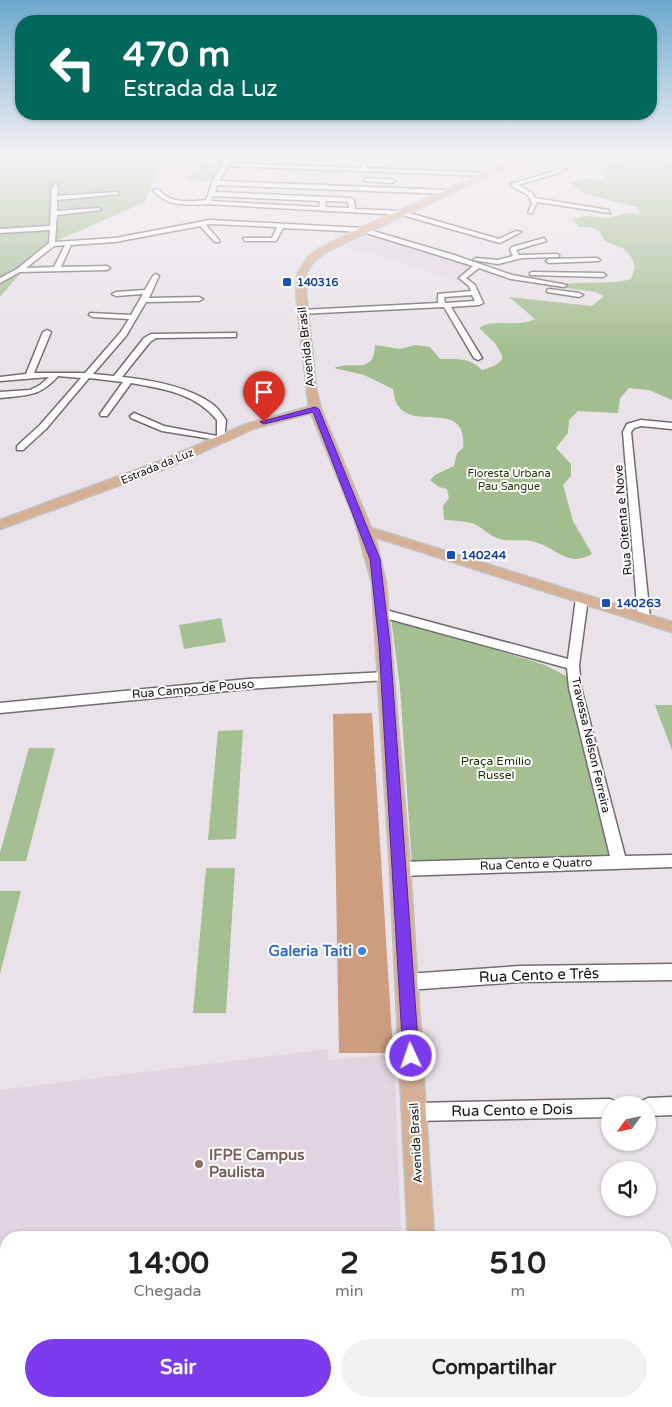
<!DOCTYPE html>
<html lang="pt">
<head>
<meta charset="utf-8">
<style>
	body { margin:0; font-family:"Varela Round",sans-serif; background:#f2f2f2; color:#202124; height:100vh; display:flex; flex-direction:column; font-size:19px; white-space:nowrap }
	* { box-sizing:border-box; margin:0 }
	p { font-size:16px; color:#757577 }
	.icon { flex:none; width:28px; height:28px; fill:none; stroke:currentColor; stroke-width:2; stroke-linecap:round; stroke-linejoin:round }
	.map { position:relative; flex:1; overflow:hidden }
	.side { position:absolute; left:0px; top:1231px; width:672px; height:176px; display:flex; flex-direction:column; background:#fff; border-radius:20px 20px 0 0; box-shadow:0 1px 4px #0004 }
	.side>* { flex:none }
	.banner { position:absolute; left:15px; top:15px; width:642px; height:105px; border-radius:20px; box-shadow:0 1px 4px #0004; background:#00695c; color:#fff; overflow:hidden }
	.needle { width:32px; rotate:237deg }
	.fabs { position:absolute; left:601px; top:1096px; display:grid; gap:10px }
	.fabs a { display:grid; place-items:center; width:55px; height:55px; border-radius:50%; background:#fff; box-shadow:0 1px 4px #0004; font-size:25px }
	.pin { position:absolute; display:grid; place-items:center; width:42px; height:42px; color:#fff; margin:-51px -21px; border-radius:50% 50% 50% 0; rotate:-45deg; box-shadow:0 0 5px #0007 }
	.pin .icon { rotate:45deg }
	.me { position:absolute; width:55px; margin:-28px; rotate:357deg; stroke-linejoin:round; filter:drop-shadow(0 0 4px #0008) }
	.turn { display:flex; align-items:center; gap:18px; height:105px; padding:0 25px; font-size:22px }
	.turn .icon { width:65px; height:65px; stroke-width:2.5 }
	.turn b { display:block; font-size:35px; line-height:42px }
	.eta { display:flex; justify-content:space-evenly; align-items:center; height:85px; text-align:center }
	.eta b { font-size:30px; font-weight:700; line-height:35px }
	.button { display:flex; gap:10px; margin-top:auto; padding:10px 25px }
	.button a { flex:1; height:58px; border-radius:30px; background:#7c3aed; color:#fff; font-size:20px; font-weight:700; line-height:58px; text-align:center }
	.button a+a { background:#f2f2f2; color:#202124 }
	.map>svg:first-child { display:block }
</style>
</head>
<body>
<div class="map">
<svg width="672" height="1407" viewBox="0 0 672 1407">
	<rect width="100%" height="100%" fill="#e9e2e8"/>
	<g fill="#e2d5e1">
		<path d="M364,237L372,239L377,238L475,266L458,281L344,246Z"/>
		<path d="M328,1049L329,1060L394,1054L401,1237L6,1238V1401H407V1407H0V1090Z"/>
	</g>
	<g fill="#a4bf92">
		<path d="M203,161L226,162L216,182L186,180Z"/>
		<path d="M391,617L545,665L568,677L612,857L412,864L400,688Z"/>
		<path d="M221,618L226,642L184,649L179,625Z"/>
		<path d="M655,705H672V750Z"/>
		<path d="M243,730L236,839L208,840L218,731Z"/>
		<path d="M29,748H55L26,861H0V853Z"/>
		<path d="M206,868H235L226,1013H193Z"/>
		<path d="M0,891H21L0,974Z"/>
	</g>
	<g fill="#a2be8f">
		<path d="M0,155H162L145,202L43,247L0,297Z"/>
		<path d="M645,156L672,162V400L649,390L629,388L620,398L618,413L578,411L569,420L568,433L556,448L571,464V476L563,485L573,521L592,554C567,568 557,548 535,542C525,539 515,541 505,540C491,538 488,532 478,526C468,520 454,521 444,520L443,506L449,498L447,489L439,487L430,480L435,475L454,466L457,453L463,448C468,400 418,429 400,408C395,403 394,395 393,389L364,375L334,368C353,360 374,376 375,345L400,349L415,345L430,347L440,359C456,359 470,357 482,370L494,366L502,360V355L495,343L479,328C493,318 517,328 535,319L509,297L592,306L604,296L596,292L559,287C574,279 609,286 631,279L635,267L632,258L624,249L605,241L599,231L590,227H579L572,219L587,216L609,218L626,213L639,214L640,211L636,207L583,193L571,183L587,178L605,181L606,174L599,162H618L623,159Z"/>
	</g>
	<path fill="#cd9d7e" d="M372,713L393,1053H339L333,714Z"/>
	<g fill="none" stroke-linecap="round" stroke-linejoin="round">
		<defs>
			<g id="minor">
				<path d="M230,155H235L230,163L361,168L366,155H370L366,168L488,173L486,176L228,166L219,181L448,190L451,192L448,194L217,185L215,192L351,198L354,200L355,209L402,211L499,239L516,231L521,232L500,243L402,215L206,204C186,205 167,207 153,190L158,189C171,204 188,202 206,200L214,178L223,165L221,164ZM213,196L320,201L319,207L211,201ZM326,201L348,202L349,208L325,207Z"/>
				<path d="M440,155H479L526,158L523,160Z"/>
				<path d="M585,155H592L555,174L518,185L532,193L535,198L608,210L610,213L537,202L532,213H528L532,203L528,195L511,186V184L551,172Z"/>
				<path d="M366,178L392,179L395,181L392,183L364,181Z"/>
				<path d="M55,184L58,186L57,196L116,192L119,194L57,200V211L98,208L101,210L57,215L55,242L115,238L210,220L363,228L454,255L512,275L567,285L564,287L511,279L479,268L466,278L475,285L483,303L479,305L451,307L482,358L478,360L474,358L444,307L299,314V310H302L438,303V294L471,291L469,286L459,278L473,266L363,232L283,228L276,241H245L243,238H272L277,227L210,224L206,225L219,240V242H215L200,226L115,242L71,245L61,267L107,266L110,268L107,270L20,272L0,283V278L17,269L49,243L50,230L0,233V229L50,226L52,186ZM65,245L54,267L26,268L54,246ZM472,295L475,301L445,303L444,297Z"/>
				<path d="M544,238L546,241L516,250L519,255L557,254L559,255V257L522,258L498,264L473,260L476,258L498,260L513,256L510,250L512,247Z"/>
				<path d="M597,258L600,260L599,261L549,263L546,261L549,259Z"/>
				<path d="M532,272L603,273L606,275L603,277L530,275V273Z"/>
				<path d="M156,274L159,276L149,298L199,297L203,299L199,301L146,302L126,336L93,374L114,376L144,338L151,334L236,333V337H233L156,338L150,342L122,377C151,380 186,386 211,403C217,407 222,414 226,420L224,441L162,431L131,418L130,416L134,413L164,426L217,436V420C195,393 164,389 131,383L107,416H101L100,414L123,382L89,378L46,429L23,450H17V446L40,425L81,378L58,376C40,397 26,395 0,398V392L30,390L40,385L49,377L0,381V377L26,374L43,332L47,330L51,332L34,373H85L120,333L129,319L93,317L89,315L90,313L131,315L143,294L116,296L112,294L116,292L145,290L153,276Z"/>
				<path d="M549,289L579,293L583,295L579,297L547,292V290Z"/>
				<path d="M641,420L672,423V429L641,426L634,428L631,432L650,618L644,622L638,618L623,432L627,424Z"/>
				<path d="M582,594L588,598L579,665L581,688L625,856L672,855V867L400,876L395,874L393,869L395,864L400,862L610,856L569,688L567,668L378,616L376,613L382,609L568,659L576,598Z"/>
				<path d="M387,672L393,676L387,680L248,689L0,713V703L248,679Z"/>
				<path d="M672,964V980L520,982L407,990L401,988L399,982L401,976L407,974L520,966Z"/>
				<path d="M672,1097V1115L648,1116V1105H640L642,1101L648,1098Z"/>
				<path d="M610,1099L616,1102L618,1105H610V1117L414,1121L408,1118L405,1112L408,1106L414,1103Z"/>
				<rect x="666" y="1264" width="6" height="20"/>
			</g>
			<g id="major">
				<path d="M525,155H533L326,252L314,261L306,273V294L316,389L321,409L371,528L672,622V632L375,537L386,583L410,869L434,1238H408L390,869L372,583L354,517L311,413L255,428L169,467L0,529V520L161,461L247,424L309,407L296,294L298,273L308,257L320,248L360,228Z"/>
				<path d="M419,1401H447L448,1407H420Z"/>
			</g>
		</defs>
		<use href="#minor" stroke="#726c72" stroke-width="3"/>
		<use href="#major" stroke="#c1c1c1" stroke-width="3"/>
		<use href="#minor" fill="#fff" fill-rule="evenodd"/>
		<use href="#major" fill="#d6b095" fill-rule="evenodd"/>
	</g>
	<linearGradient id="sky" x2="0" y2="1"><stop stop-color="#6da9ce"/><stop offset="0.44" stop-color="#f5f2f5"/><stop offset="1" stop-color="#f5f2f5" stop-opacity="0"/></linearGradient>
	<rect width="672" height="352" fill="url(#sky)"/>
	<path fill="#7c3aed" stroke="#51269a" d="M315,407L319,409L380,559L390,644L419,1056L417,1061L411,1064L406,1061L403,1056L379,644L370,559L313,412L264,424L260,422Z"/>
	<g fill="#1a4fb4" stroke="#fff" stroke-width="2">
		<rect x="282" y="277" width="10" height="10" rx="2.5"/>
		<rect x="446" y="550" width="10" height="10" rx="2.5"/>
		<rect x="601" y="598" width="10" height="10" rx="2.5"/>
	</g>
	<circle fill="#3f7fe0" stroke="#fff" stroke-width="2" cx="362" cy="951" r="5"/>
	<circle fill="#8d6e63" stroke="#fff" stroke-width="2" cx="199" cy="1164" r="5"/>
	<g text-anchor="middle" stroke-width="4" stroke-linejoin="round" paint-order="stroke">
		<g font-size="11" font-weight="bold" fill="#164399" stroke="#fff" text-anchor="start">
			<text x="297" y="286">140316</text>
		</g>
		<g font-size="11" fill="#110f11" stroke="#fff">
			<text transform="translate(157 466) rotate(-22)" y="4">Estrada da Luz</text>
		</g>
		<g font-size="11" fill="#1c3502" stroke="#fff">
			<text x="509" y="477">Floresta Urbana<tspan x="509" dy="13">Pau Sangue</tspan></text>
		</g>
		<g font-size="12" fill="#110f11" stroke="#fff">
			<text transform="translate(306 347) rotate(-96)" y="4">Avenida Brasil</text>
			<text transform="translate(623 520) rotate(-95)" y="4">Rua Oitenta e Nove</text>
			<text transform="translate(193 689) rotate(-5)" y="4">Rua Campo de Pouso</text>
			<text transform="translate(591 745) rotate(77)" y="4">Travessa Nelson Ferreira</text>
			<text transform="translate(536 864) rotate(-2)" y="4">Rua Cento e Quatro</text>
			<text transform="translate(416 1143) rotate(-93)" y="4">Avenida Brasil</text>
		</g>
		<g font-size="12" font-weight="bold" fill="#164399" stroke="#fff" text-anchor="start">
			<text x="461" y="559">140244</text>
			<text x="616" y="607">140263</text>
		</g>
		<g font-size="12" fill="#1c3502" stroke="#fff">
			<text x="496" y="765">Praça Emílio<tspan x="496" dy="14">Russel</tspan></text>
		</g>
		<g font-size="15" font-weight="bold" fill="#366cbe" stroke="#fff" text-anchor="end">
			<text x="352" y="956">Galeria Taiti</text>
		</g>
		<g font-size="15" fill="#110f11" stroke="#fff">
			<text transform="translate(539 975) rotate(-2)" y="5">Rua Cento e Três</text>
			<text transform="translate(512 1110) rotate(-1)" y="5">Rua Cento e Dois</text>
		</g>
		<g font-size="15" font-weight="bold" fill="#785e54" stroke="#fff" text-anchor="start">
			<text x="209" y="1160">IFPE Campus<tspan x="209" dy="17">Paulista</tspan></text>
		</g>
	</g>
</svg>
<div class="fabs">
<a><svg class="needle" viewBox="-14 -14 28 28"><path d="M0-13l5 13h-10z" fill="#e53935"/><path d="M0 13l5-13h-10z" fill="#757577"/></svg></a>
<a><svg class="icon" aria-label="sound" viewBox="0 0 24 24"><path d="M4 9h4l5-4v14l-5-4H4zM17 9q2 3 0 6"/></svg></a>
</div>
<div class="pin" style="left:264px;top:422px;background:#d93025"><svg class="icon" aria-label="arrive" viewBox="0 0 24 24"><path d="M6 21V4h12l-3 4 3 4H6"/></svg></div>
<svg class="me" style="left:411px;top:1056px" viewBox="-20 -20 40 40"><circle r="17" fill="#7c3aed" stroke="#fff" stroke-width="3"/><path d="M0-11L8 9 0 5-8 9z" fill="#fff"/></svg>
<div class="banner">
<div class="turn"><svg class="icon" aria-label="left" viewBox="0 0 24 24"><path d="M17 20v-9H6M10 6l-5 5 5 5"/></svg><div><b>470 m</b>Estrada da Luz</div></div>
</div>
<section class="side">
<div class="eta">
<div><b>14:00</b><p>Chegada</p></div>
<div><b>2</b><p>min</p></div>
<div><b>510</b><p>m</p></div>
</div>
<div class="button"><a>Sair</a><a>Compartilhar</a></div>
</section>
</div>
</body>
</html>
